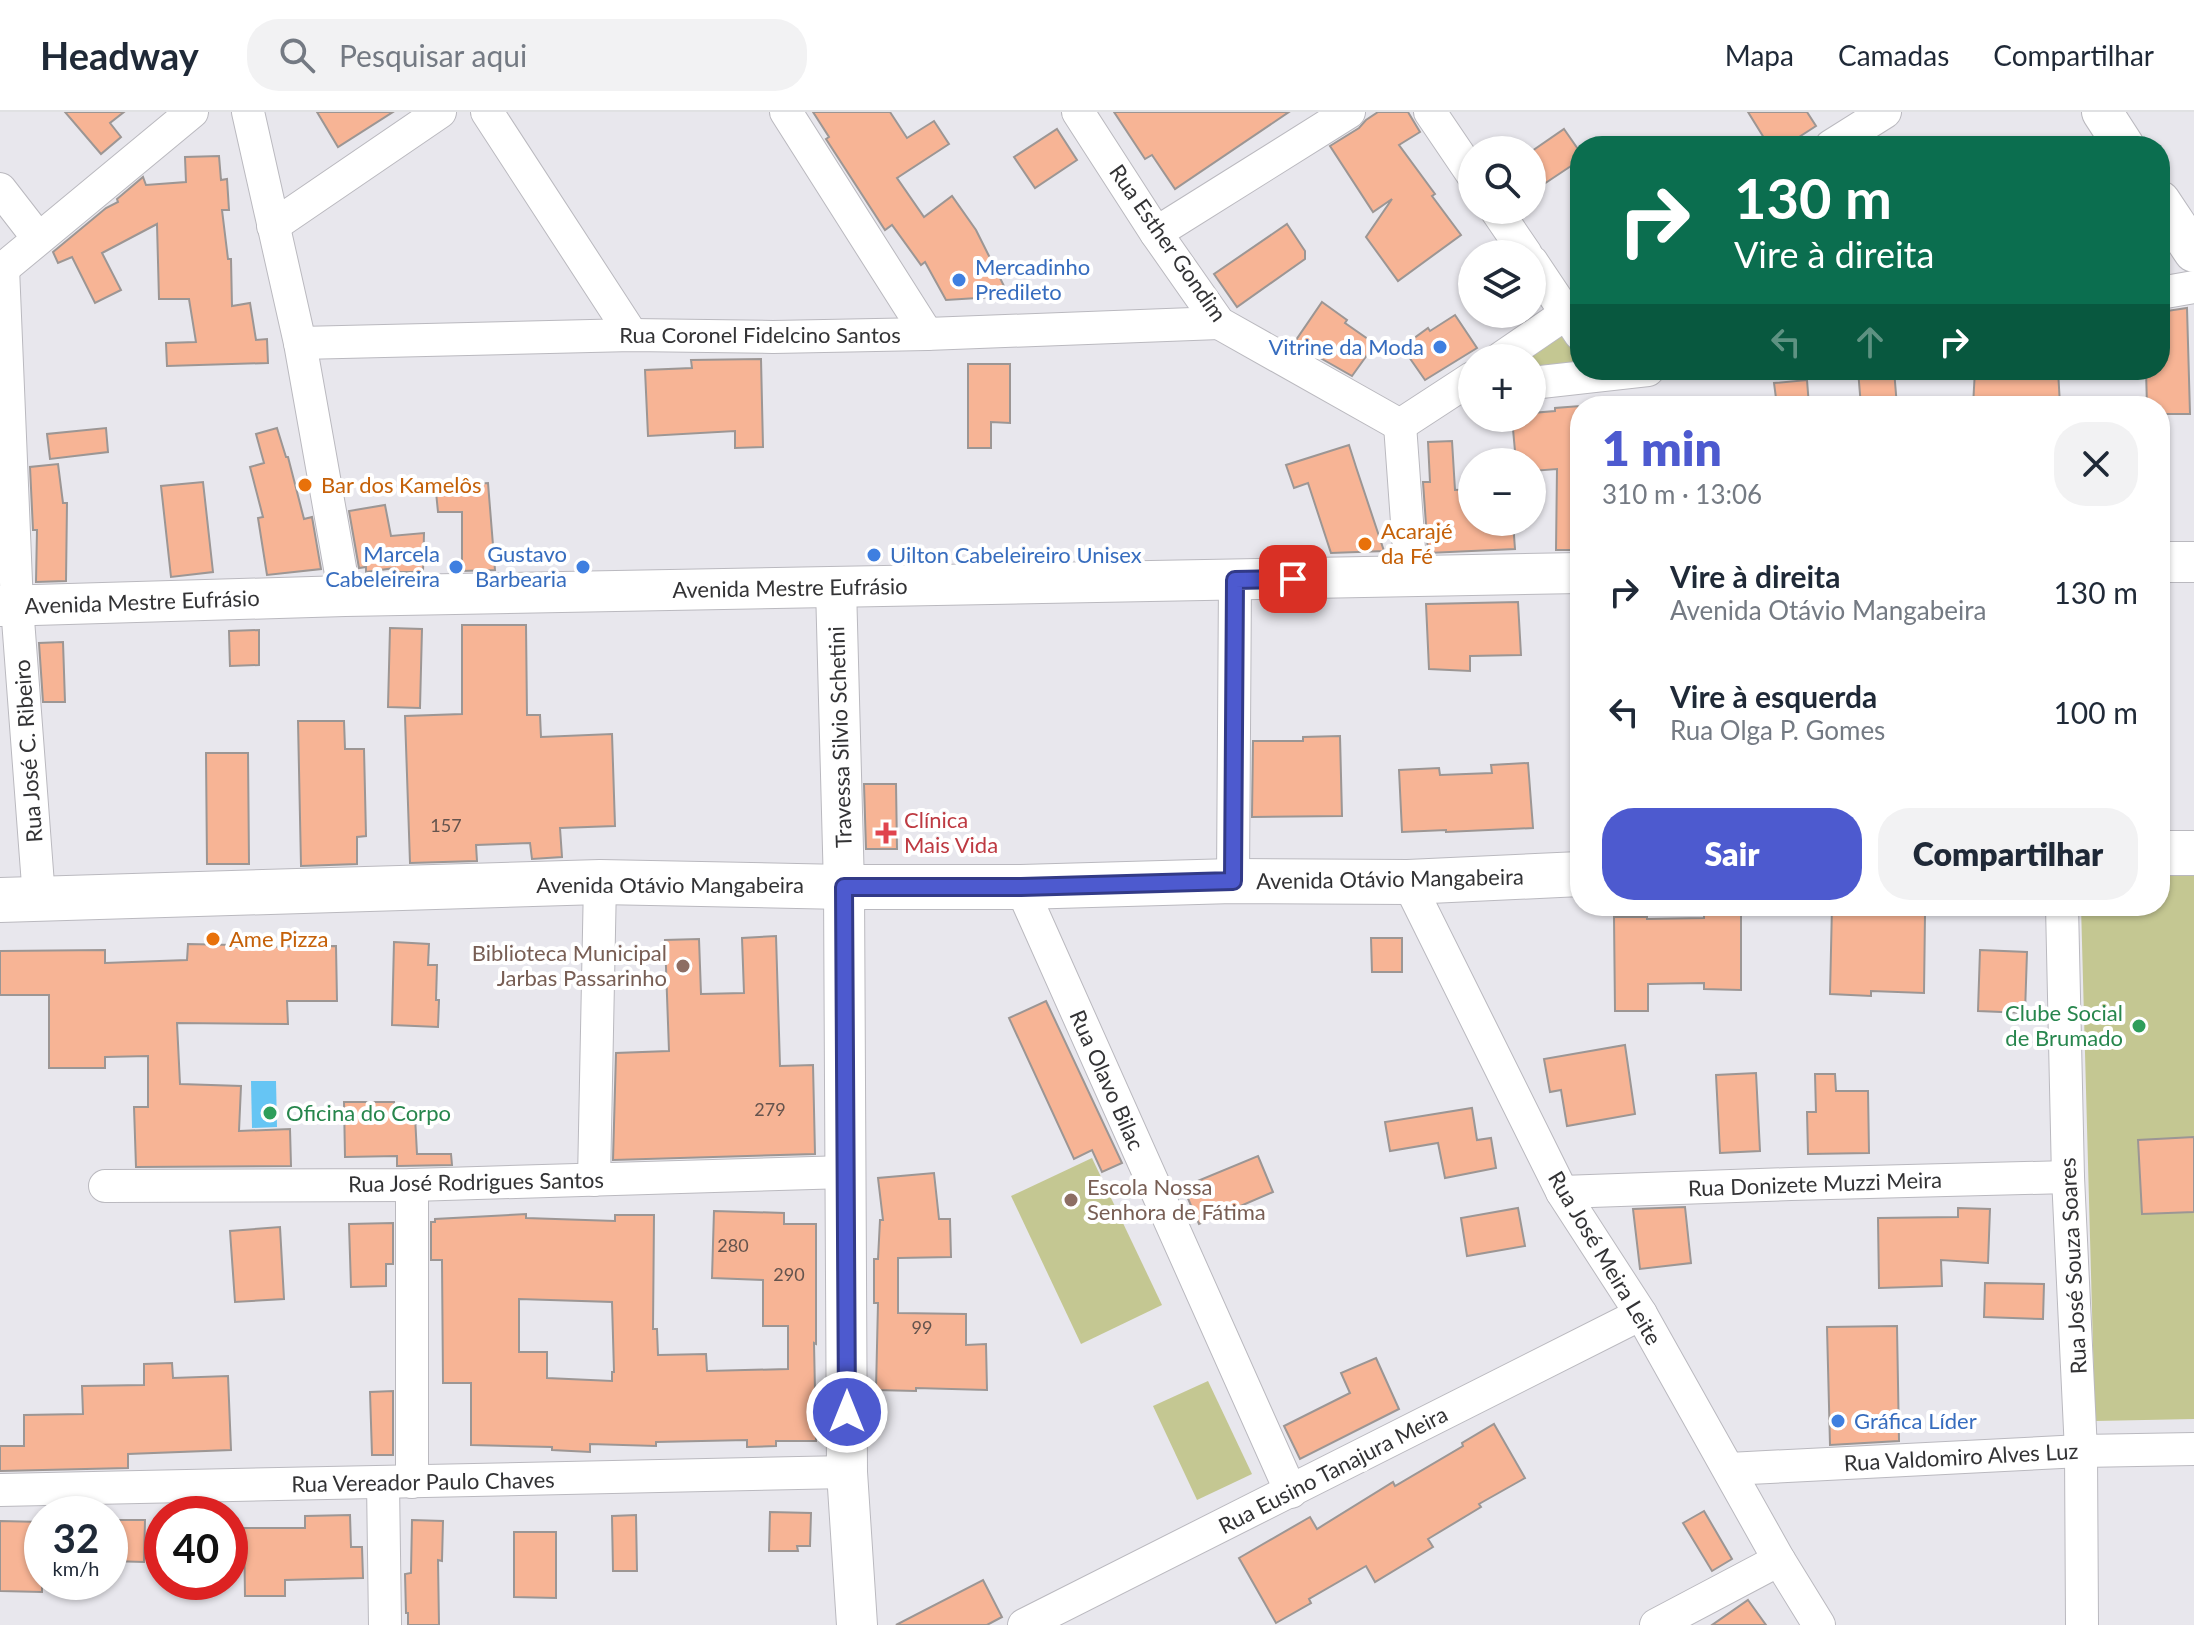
<!DOCTYPE html>
<html lang="pt">
<head>
<meta charset="utf-8">
<style>
	body { margin:0; font-family:Lato,sans-serif; background:#f2f2f3; color:#1f2937; height:100vh; display:flex; flex-direction:column; font-size:30px; white-space:nowrap }
	* { box-sizing:border-box; margin:0 }
	p { font-size:26px; color:#747a83 }
	.icon { flex:none; width:44px; height:44px; fill:none; stroke:currentColor; stroke-width:2; stroke-linecap:round; stroke-linejoin:round }
	.map { position:relative; flex:1; overflow:hidden }
	.sheet { position:absolute; left:1570px; top:284px; width:600px; height:520px; display:flex; flex-direction:column; background:#fff; border-radius:32px; box-shadow:0 2px 6px #0004 }
	.sheet>* { flex:none }
	.hud { position:absolute; left:1570px; top:24px; width:600px; height:244px; border-radius:32px; box-shadow:0 2px 6px #0004; background:#0b6e4f; color:#fff; overflow:hidden }
	.fabs { position:absolute; left:1458px; top:24px; display:grid; gap:16px }
	.fabs a { display:grid; place-items:center; width:88px; height:88px; border-radius:50%; background:#fff; box-shadow:0 2px 6px #0004; font-size:40px }
	.speed { position:absolute; left:24px; top:1384px; display:flex; gap:16px; font-size:40px; font-weight:700; text-align:center }
	.speed>* { display:grid; place-content:center; width:104px; height:104px; border-radius:50%; background:#fff; box-shadow:0 2px 6px #0004; line-height:1 }
	.speed small { font-size:20px; font-weight:400 }
	.speed .limit { border:12px solid #d22; background:#fff; color:#111 }
	.pin { position:absolute; display:grid; place-items:center; width:68px; height:68px; color:#fff; margin:-34px; border-radius:16px; box-shadow:0 4px 12px #0006 }
	.me { position:absolute; width:88px; margin:-44px; rotate:0deg; stroke-linejoin:round; filter:drop-shadow(0 0 6px #0008) }
	.turn { display:flex; align-items:center; gap:28px; height:168px; padding:0 32px; font-size:36px }
	.turn .icon { width:104px; height:104px; stroke-width:2.5 }
	.turn b { display:block; font-size:56px; line-height:68px }
	.lanes { display:flex; align-items:center; height:76px; padding:0 32px; background:#0003; justify-content:center; gap:40px; direction:ltr }
	.lanes .off { opacity:.35 }
	.round { display:grid; place-items:center; flex:none; width:84px; height:84px; border-radius:32px; background:#f2f2f3 }
	.headline { display:flex; align-items:center; justify-content:space-between; height:136px; padding:0 32px }
	h1 { font-size:48px; font-weight:800; line-height:60px; color:#4d5acf }
	.cta { display:flex; gap:16px; margin-top:auto; padding:16px 32px }
	.cta a { flex:1; height:92px; border-radius:32px; background:#4d5acf; color:#fff; font-size:32px; font-weight:800; line-height:92px; text-align:center }
	.cta a+a { background:#f2f2f3; color:#1f2937 }
	ul { padding:0; list-style:none }
	li { display:flex; align-items:center; gap:24px; height:120px; padding:0 32px }
	li div { flex:1 }
	li b { display:block; font-size:30px }
	li em { font-style:normal }
	header { display:flex; align-items:center; gap:48px; box-sizing:border-box; height:112px; padding:0 40px; background:#fff; border-bottom:2px solid #e0e1e3 }
	header strong { font-size:38px }
	nav { display:flex; gap:44px; margin-inline-start:auto; font-size:28px }
	.search { width:560px; height:72px; background:#f2f2f3; display:flex; align-items:center; gap:20px; box-sizing:border-box; padding:0 28px; border-radius:32px; color:#747a83; font-size:30px }
	.map>svg:first-child { display:block }
</style>
</head>
<body>
<header>
<strong>Headway</strong>
<div class="search"><svg class="icon" aria-label="search" viewBox="0 0 24 24"><circle cx="10" cy="10" r="6"/><path d="M15 15l6 6"/></svg>Pesquisar aqui</div>
<nav><a>Mapa</a><a>Camadas</a><a>Compartilhar</a></nav>
</header>
<div class="map">
<svg width="2194" height="1513" viewBox="0 0 2194 1513">
	<rect width="100%" height="100%" fill="#e8e7ed"/>
	<g fill="#c4c792">
		<path d="M1563,222L1580,252L1532,258V246H1525Z"/>
		<path d="M2194,753V1307L2095,1309L2081,794H2160V754Z"/>
		<path d="M1092,1046L1162,1193L1081,1232L1011,1084Z"/>
		<path d="M1208,1269L1252,1362L1197,1388L1153,1294Z"/>
	</g>
	<path fill="#66c5f4" d="M251,969H276L277,1015L252,1016Z"/>
	<g fill="#f7b495" stroke="#9c9694" stroke-width="2" fill-rule="evenodd">
		<path d="M65,0H124L110,11L121,25L101,42Z"/>
		<path d="M317,0H393L338,35Z"/>
		<path d="M813,0H890L907,26L934,9L949,32L897,66L924,105L952,84L976,118L1009,184L946,188L925,150L921,153L892,113L885,118L826,27L829,25Z"/>
		<path d="M1114,0H1289L1175,77L1152,43L1145,47Z"/>
		<path d="M1378,0H1408L1420,20L1399,33L1435,82L1432,84L1461,123L1398,169L1366,125L1392,87L1373,100L1330,34L1359,16L1366,8Z"/>
		<path d="M1748,0H1807L1816,14L1785,34H1769Z"/>
		<path d="M1057,17L1077,48L1035,76L1014,45Z"/>
		<path d="M1564,17L1580,40V48L1532,80V39Z"/>
		<path d="M219,44L221,68L227,67L229,98H222L228,147H231L232,194L250,191L256,228L267,227L268,251L167,254L166,231L196,230L189,187H159L157,112L102,141L121,178L95,191L72,145L58,151L53,140L106,96L118,90L117,87L143,65L146,73L186,70L185,45Z"/>
		<path d="M1287,112L1305,139V147L1237,195L1214,162Z"/>
		<path d="M1322,190L1347,208L1345,211L1375,232L1352,264L1294,231Z"/>
		<path d="M2187,196L2190,302H2160V294H2147L2146,258H2160V200Z"/>
		<path d="M1455,203L1477,236L1425,268L1402,235L1428,216L1430,219Z"/>
		<path d="M761,247L763,335L735,336V319L648,324L645,258L692,256L691,248Z"/>
		<path d="M968,252H1010V311L991,310V336H968Z"/>
		<path d="M1858,258H1894L1897,294H1861Z"/>
		<path d="M1975,258H2058L2060,293L1973,294Z"/>
		<path d="M1807,268L1809,294H1777L1774,271Z"/>
		<path d="M1580,294V438H1556L1557,357L1532,359V350H1516L1512,306H1532V301L1555,299V296Z"/>
		<path d="M106,316L108,340L50,347L47,322Z"/>
		<path d="M277,316L286,345H288L304,407L312,405L321,457L267,463L258,406L263,405L250,355L264,351L256,322Z"/>
		<path d="M1452,329L1455,378L1472,377V410H1513L1515,437L1428,441L1423,370H1430L1428,330Z"/>
		<path d="M1349,333L1356,355L1384,439L1331,441L1308,371L1294,376L1286,353Z"/>
		<path d="M58,352L63,391H67L66,469L36,470L37,418H33L30,355Z"/>
		<path d="M203,370L213,460L171,465L161,374Z"/>
		<path d="M488,371L495,458L462,459V400H438L436,380L462,378L461,373Z"/>
		<path d="M385,393L391,424L424,421L423,460H395V456L366,460V455L359,456L349,399Z"/>
		<path d="M1518,490L1521,543L1470,544V559L1429,557L1426,492Z"/>
		<path d="M462,513H526L527,603H540L541,625L612,622L615,714L560,716L562,745L532,747L530,731L476,733L477,749L410,751L405,604L462,602Z"/>
		<path d="M390,516L422,517L420,596L388,595Z"/>
		<path d="M259,518V553L230,554L229,519Z"/>
		<path d="M63,530L65,590H43L39,531Z"/>
		<path d="M298,609H344L345,637H364L366,724L357,725V752L301,754Z"/>
		<path d="M1340,624L1342,704L1252,705L1253,629H1303V625Z"/>
		<path d="M206,641H248L249,752H207Z"/>
		<path d="M1528,651L1533,716L1446,720V718L1402,720L1399,658L1439,656L1440,663L1492,661L1491,653Z"/>
		<path d="M864,672H896L897,737H866Z"/>
		<path d="M1832,794L1874,796L1873,800L1925,802L1924,881L1871,879V884L1830,882Z"/>
		<path d="M1704,799H1741V878L1704,877V871L1648,872V899H1615L1614,805H1647V807L1704,806Z"/>
		<path d="M776,824L780,954L813,953L815,1042L613,1048L616,941L669,939L665,828L699,827L701,882L744,881L742,826Z"/>
		<path d="M1371,826H1402V860H1372Z"/>
		<path d="M394,830L429,832L428,853H437L436,888H439L438,915L392,913Z"/>
		<path d="M188,832L233,833V835L336,834L337,889H287L288,912L177,911L180,972L241,974L239,1019L290,1017L291,1054L136,1055L134,995H148V944L105,945V956H49V883H0V839L105,838V851L187,848Z"/>
		<path d="M1980,838L2027,840L2025,901L1978,899Z"/>
		<path d="M1046,889L1122,1051L1102,1060L1092,1038L1074,1047L1009,906Z"/>
		<path d="M1625,933L1635,1002L1567,1014L1561,978L1550,980L1544,947Z"/>
		<path d="M1756,961L1760,1039L1720,1041L1716,963Z"/>
		<path d="M1815,962H1835L1836,979H1868L1869,1041L1808,1042L1807,1000H1816Z"/>
		<path d="M344,990H394L395,1004H415L417,1042H451L452,1053L397,1054V1044L345,1045Z"/>
		<path d="M1472,996L1477,1028L1491,1026L1496,1056L1445,1066L1438,1031L1390,1039L1385,1010Z"/>
		<path d="M2194,1025V1100L2142,1102L2138,1028Z"/>
		<path d="M1258,1044L1273,1080L1199,1112L1183,1075Z"/>
		<path d="M934,1061L939,1107H950L951,1145L898,1146V1201L966,1202V1233L986,1232L987,1278L916,1276V1279L876,1278L878,1191H874V1147H878L880,1108H883L878,1066Z"/>
		<path d="M1685,1095L1691,1151L1640,1157L1633,1097Z"/>
		<path d="M1518,1096L1525,1134L1467,1144L1461,1106Z"/>
		<path d="M1958,1096L1990,1097L1988,1151L1941,1148L1942,1174L1879,1176L1878,1106L1958,1105Z"/>
		<path d="M714,1099L784,1101V1112H816V1232L814,1231L816,1329H776V1334L747,1335V1328L656,1330V1334L590,1332V1340L552,1338V1335L471,1333V1271H443L442,1148H431V1110H435V1107L526,1102V1106L615,1109V1103H654L653,1217H657L658,1243L706,1242L707,1259L788,1257V1214H763V1168L712,1166ZM519,1187L612,1190L614,1260H612V1269L547,1266V1240H519Z"/>
		<path d="M393,1111V1152H386V1174L351,1175L349,1112Z"/>
		<path d="M280,1115L284,1187L235,1190L230,1119Z"/>
		<path d="M1985,1171L2044,1172L2043,1207L1984,1205Z"/>
		<path d="M1897,1214L1899,1329L1830,1333L1827,1215Z"/>
		<path d="M1376,1246L1399,1297L1300,1347L1284,1314L1350,1281L1341,1261Z"/>
		<path d="M172,1251L173,1266L228,1264L231,1338L128,1342V1356L0,1359V1334H24V1303L83,1302L82,1274L144,1273V1252Z"/>
		<path d="M393,1279V1343H372L370,1280Z"/>
		<path d="M1494,1312L1525,1366L1479,1392L1481,1395L1428,1427L1433,1435L1375,1470L1366,1454L1309,1487L1311,1491L1276,1511L1239,1446L1310,1405L1317,1417L1393,1370L1395,1374L1463,1334L1462,1331Z"/>
		<path d="M1704,1399L1732,1447L1712,1459L1683,1411Z"/>
		<path d="M770,1400L811,1401L810,1434H797L798,1439H769Z"/>
		<path d="M350,1403L351,1435H362L363,1466L285,1468V1484H245L244,1416H305V1404Z"/>
		<path d="M636,1403L637,1459H613L612,1404Z"/>
		<path d="M110,1408H145L144,1450L110,1449Z"/>
		<path d="M412,1408L443,1409L442,1449L438,1448L439,1513H408V1501H406L405,1462L411,1461Z"/>
		<path d="M0,1409L42,1410V1480L0,1479Z"/>
		<path d="M514,1420H556V1486L514,1485Z"/>
		<path d="M983,1468L1002,1505L987,1513H896Z"/>
		<path d="M1748,1488L1766,1513H1712Z"/>
	</g>
	<g fill="none" stroke-linecap="round" stroke-linejoin="round">
		<defs>
			<g id="minor">
				<path d="M248,0L300,231L345,484"/>
				<path d="M487,0L632,223"/>
				<path d="M786,0L927,222"/>
				<path d="M1078,0L1156,121L1219,211L1400,313"/>
				<path d="M1430,0L1472,62"/>
				<path d="M1831,34L1885,0"/>
				<path d="M0,77L38,126"/>
				<path d="M1496,98L1526,142"/>
				<path d="M273,114L440,0"/>
				<path d="M1156,121L1349,0"/>
				<path d="M1532,150L1580,222"/>
				<path d="M3,156L17,494L39,786"/>
				<path d="M0,159L192,0"/>
				<path d="M2160,181L2194,175"/>
				<path d="M300,231L632,223L773,225L927,222L1219,211"/>
				<path d="M1501,246L1580,192"/>
				<path d="M1532,271L1648,258"/>
				<path d="M1400,313L1411,465"/>
				<path d="M1400,313L1472,266"/>
				<path d="M1233,769L1235,468"/>
				<path d="M1408,770L1562,1080L1641,1202L1779,1448L1819,1513"/>
				<path d="M1021,775L1291,1380"/>
				<path d="M2062,794L2068,1065L2081,1339L2082,1513"/>
				<path d="M594,1068L600,770"/>
				<path d="M105,1074L412,1073L846,1060"/>
				<path d="M1562,1080L1791,1072L2068,1065"/>
				<path d="M1729,1357L2081,1339L2194,1337"/>
				<path d="M383,1370L385,1513"/>
				<path d="M412,1370V1073"/>
				<path d="M0,1378L847,1360"/>
				<path d="M1024,1513L1641,1202"/>
				<path d="M1656,1513L1779,1448"/>
			</g>
			<g id="tertiary">
				<path d="M2102,0L2124,34"/>
				<path d="M2160,89L2194,140"/>
				<path d="M2160,450H2194"/>
				<path d="M836,475L844,775L847,1360L857,1513"/>
				<path d="M0,494L345,484L1580,461"/>
			</g>
			<g id="secondary">
				<path d="M2160,741H2194"/>
				<path d="M0,788L600,770L844,775H1021L1233,769L1408,770L1580,762"/>
			</g>
		</defs>
		<use href="#minor" stroke="#bab9bf" stroke-width="34"/>
		<use href="#tertiary" stroke="#bab9bf" stroke-width="42"/>
		<use href="#secondary" stroke="#bab9bf" stroke-width="46"/>
		<use href="#minor" stroke="#fff" stroke-width="32"/>
		<use href="#tertiary" stroke="#fff" stroke-width="40"/>
		<use href="#secondary" stroke="#fff" stroke-width="44"/>
	</g>
	<g fill="none" stroke-linecap="round" stroke-linejoin="round">
		<defs>
			<path id="route" d="M847,1300L844,775H1021L1233,769L1235,468L1293,467"/>
		</defs>
		<use href="#route" stroke="#323a87" stroke-width="20"/>
		<use href="#route" stroke="#4d5acf" stroke-width="14"/>
	</g>
	<g fill="#3f7fe0" stroke="#fff" stroke-width="3">
		<circle cx="959" cy="168" r="8"/>
		<circle cx="1440" cy="235" r="8"/>
		<circle cx="874" cy="443" r="8"/>
		<circle cx="456" cy="455" r="8"/>
		<circle cx="583" cy="455" r="8"/>
		<circle cx="1838" cy="1309" r="8"/>
	</g>
	<g fill="#e8710a" stroke="#fff" stroke-width="3">
		<circle cx="305" cy="373" r="8"/>
		<circle cx="1365" cy="432" r="8"/>
		<circle cx="213" cy="827" r="8"/>
	</g>
	<path fill="#e0444e" stroke="#fff" stroke-width="3" d="M882 709h8v8h8v8h-8v8h-8v-8h-8v-8h8z"/>
	<g fill="#8d6e63" stroke="#fff" stroke-width="3">
		<circle cx="683" cy="854" r="8"/>
		<circle cx="1071" cy="1088" r="8"/>
	</g>
	<g fill="#2e9e5b" stroke="#fff" stroke-width="3">
		<circle cx="2139" cy="914" r="8"/>
		<circle cx="270" cy="1001" r="8"/>
	</g>
	<g text-anchor="middle" stroke-width="8" stroke-linejoin="round" paint-order="stroke">
		<g font-size="18" fill="#64534d">
			<text x="446" y="720">157</text>
			<text x="770" y="1004">279</text>
			<text x="733" y="1140">280</text>
			<text x="789" y="1169">290</text>
			<text x="922" y="1222">99</text>
		</g>
		<g font-size="22" fill="#333335" stroke="#fff">
			<text transform="translate(1168 131) rotate(55)" y="8">Rua Esther Gondim</text>
			<text x="760" y="231">Rua Coronel Fidelcino Santos</text>
			<text transform="translate(790 476) rotate(-1)" y="8">Avenida Mestre Eufrásio</text>
			<text transform="translate(142 490) rotate(-2)" y="8">Avenida Mestre Eufrásio</text>
			<text transform="translate(840 625) rotate(-92)" y="8">Travessa Silvio Schetini</text>
			<text transform="translate(28 639) rotate(-94)" y="8">Rua José C. Ribeiro</text>
			<text transform="translate(1390 767) rotate(-1)" y="8">Avenida Otávio Mangabeira</text>
			<text x="670" y="781">Avenida Otávio Mangabeira</text>
			<text transform="translate(1107 968) rotate(66)" y="8">Rua Olavo Bilac</text>
			<text transform="translate(476 1070) rotate(-1)" y="8">Rua José Rodrigues Santos</text>
			<text transform="translate(1815 1072) rotate(-2)" y="8">Rua Donizete Muzzi Meira</text>
			<text transform="translate(1605 1146) rotate(59)" y="8">Rua José Meira Leite</text>
			<text transform="translate(2073 1154) rotate(-93)" y="8">Rua José Souza Soares</text>
			<text transform="translate(1961 1345) rotate(-3)" y="8">Rua Valdomiro Alves Luz</text>
			<text transform="translate(1333 1358) rotate(-27)" y="8">Rua Eusino Tanajura Meira</text>
			<text transform="translate(423 1370) rotate(-1)" y="8">Rua Vereador Paulo Chaves</text>
		</g>
		<g font-size="22" fill="#366cbe" stroke="#fff" text-anchor="start">
			<text x="975" y="163">Mercadinho<tspan x="975" dy="25">Predileto</tspan></text>
			<text x="1424" y="243" text-anchor="end">Vitrine da Moda</text>
			<text x="440" y="450" text-anchor="end">Marcela<tspan x="440" dy="25">Cabeleireira</tspan></text>
			<text x="567" y="450" text-anchor="end">Gustavo<tspan x="567" dy="25">Barbearia</tspan></text>
			<text x="890" y="451">Uilton Cabeleireiro Unisex</text>
			<text x="1854" y="1317">Gráfica Líder</text>
		</g>
		<g font-size="22" fill="#c56008" stroke="#fff" text-anchor="start">
			<text x="321" y="381">Bar dos Kamelôs</text>
			<text x="1381" y="427">Acarajé<tspan x="1381" dy="25">da Fé</tspan></text>
			<text x="229" y="835">Ame Pizza</text>
		</g>
		<g font-size="22" fill="#be3a42" stroke="#fff" text-anchor="start">
			<text x="904" y="716">Clínica<tspan x="904" dy="25">Mais Vida</tspan></text>
		</g>
		<g font-size="22" fill="#785e54" stroke="#fff" text-anchor="end">
			<text x="667" y="849">Biblioteca Municipal<tspan x="667" dy="25">Jarbas Passarinho</tspan></text>
			<text x="1087" y="1083" text-anchor="start">Escola Nossa<tspan x="1087" dy="25">Senhora de Fátima</tspan></text>
		</g>
		<g font-size="22" fill="#27864d" stroke="#fff" text-anchor="end">
			<text x="2123" y="909">Clube Social<tspan x="2123" dy="25">de Brumado</tspan></text>
			<text x="286" y="1009" text-anchor="start">Oficina do Corpo</text>
		</g>
	</g>
</svg>
<div class="fabs">
<a><svg class="icon" aria-label="search" viewBox="0 0 24 24"><circle cx="10" cy="10" r="6"/><path d="M15 15l6 6"/></svg></a>
<a><svg class="icon" aria-label="layers" viewBox="0 0 24 24"><path d="M12 4l9 5-9 5-9-5zM3 14l9 5 9-5"/></svg></a>
<a>+</a>
<a>−</a>
</div>
<div class="speed"><div>32<small>km/h</small></div><div class="limit">40</div></div>
<div class="pin" style="left:1293px;top:467px;background:#d93025"><svg class="icon" aria-label="arrive" viewBox="0 0 24 24"><path d="M6 21V4h12l-3 4 3 4H6"/></svg></div>
<svg class="me" style="left:847px;top:1300px" viewBox="-20 -20 40 40"><circle r="17" fill="#4d5acf" stroke="#fff" stroke-width="3"/><path d="M0-11L8 9 0 5-8 9z" fill="#fff"/></svg>
<div class="hud">
<div class="turn"><svg class="icon" aria-label="right" viewBox="0 0 24 24"><path d="M7 20v-9h11M14 6l5 5-5 5"/></svg><div><b>130 m</b>Vire à direita</div></div>
<div class="lanes"><svg class="icon off" aria-label="left" viewBox="0 0 24 24"><path d="M17 20v-9H6M10 6l-5 5 5 5"/></svg><svg class="icon off" aria-label="ahead" viewBox="0 0 24 24"><path d="M12 20V5M6 11l6-6 6 6"/></svg><svg class="icon" aria-label="right" viewBox="0 0 24 24"><path d="M7 20v-9h11M14 6l5 5-5 5"/></svg></div>
</div>
<section class="sheet">
<div class="headline"><div><h1>1 min</h1><p>310 m · 13:06</p></div><a class="round"><svg class="icon" aria-label="close" viewBox="0 0 24 24"><path d="M6 6l12 12M18 6L6 18"/></svg></a></div>
<ul>
<li><svg class="icon" aria-label="right" viewBox="0 0 24 24"><path d="M7 20v-9h11M14 6l5 5-5 5"/></svg><div><b>Vire à direita</b><p>Avenida Otávio Mangabeira</p></div><em>130 m</em></li>
<li><svg class="icon" aria-label="left" viewBox="0 0 24 24"><path d="M17 20v-9H6M10 6l-5 5 5 5"/></svg><div><b>Vire à esquerda</b><p>Rua Olga P. Gomes</p></div><em>100 m</em></li>
</ul>
<div class="cta"><a>Sair</a><a>Compartilhar</a></div>
</section>
</div>
</body>
</html>
